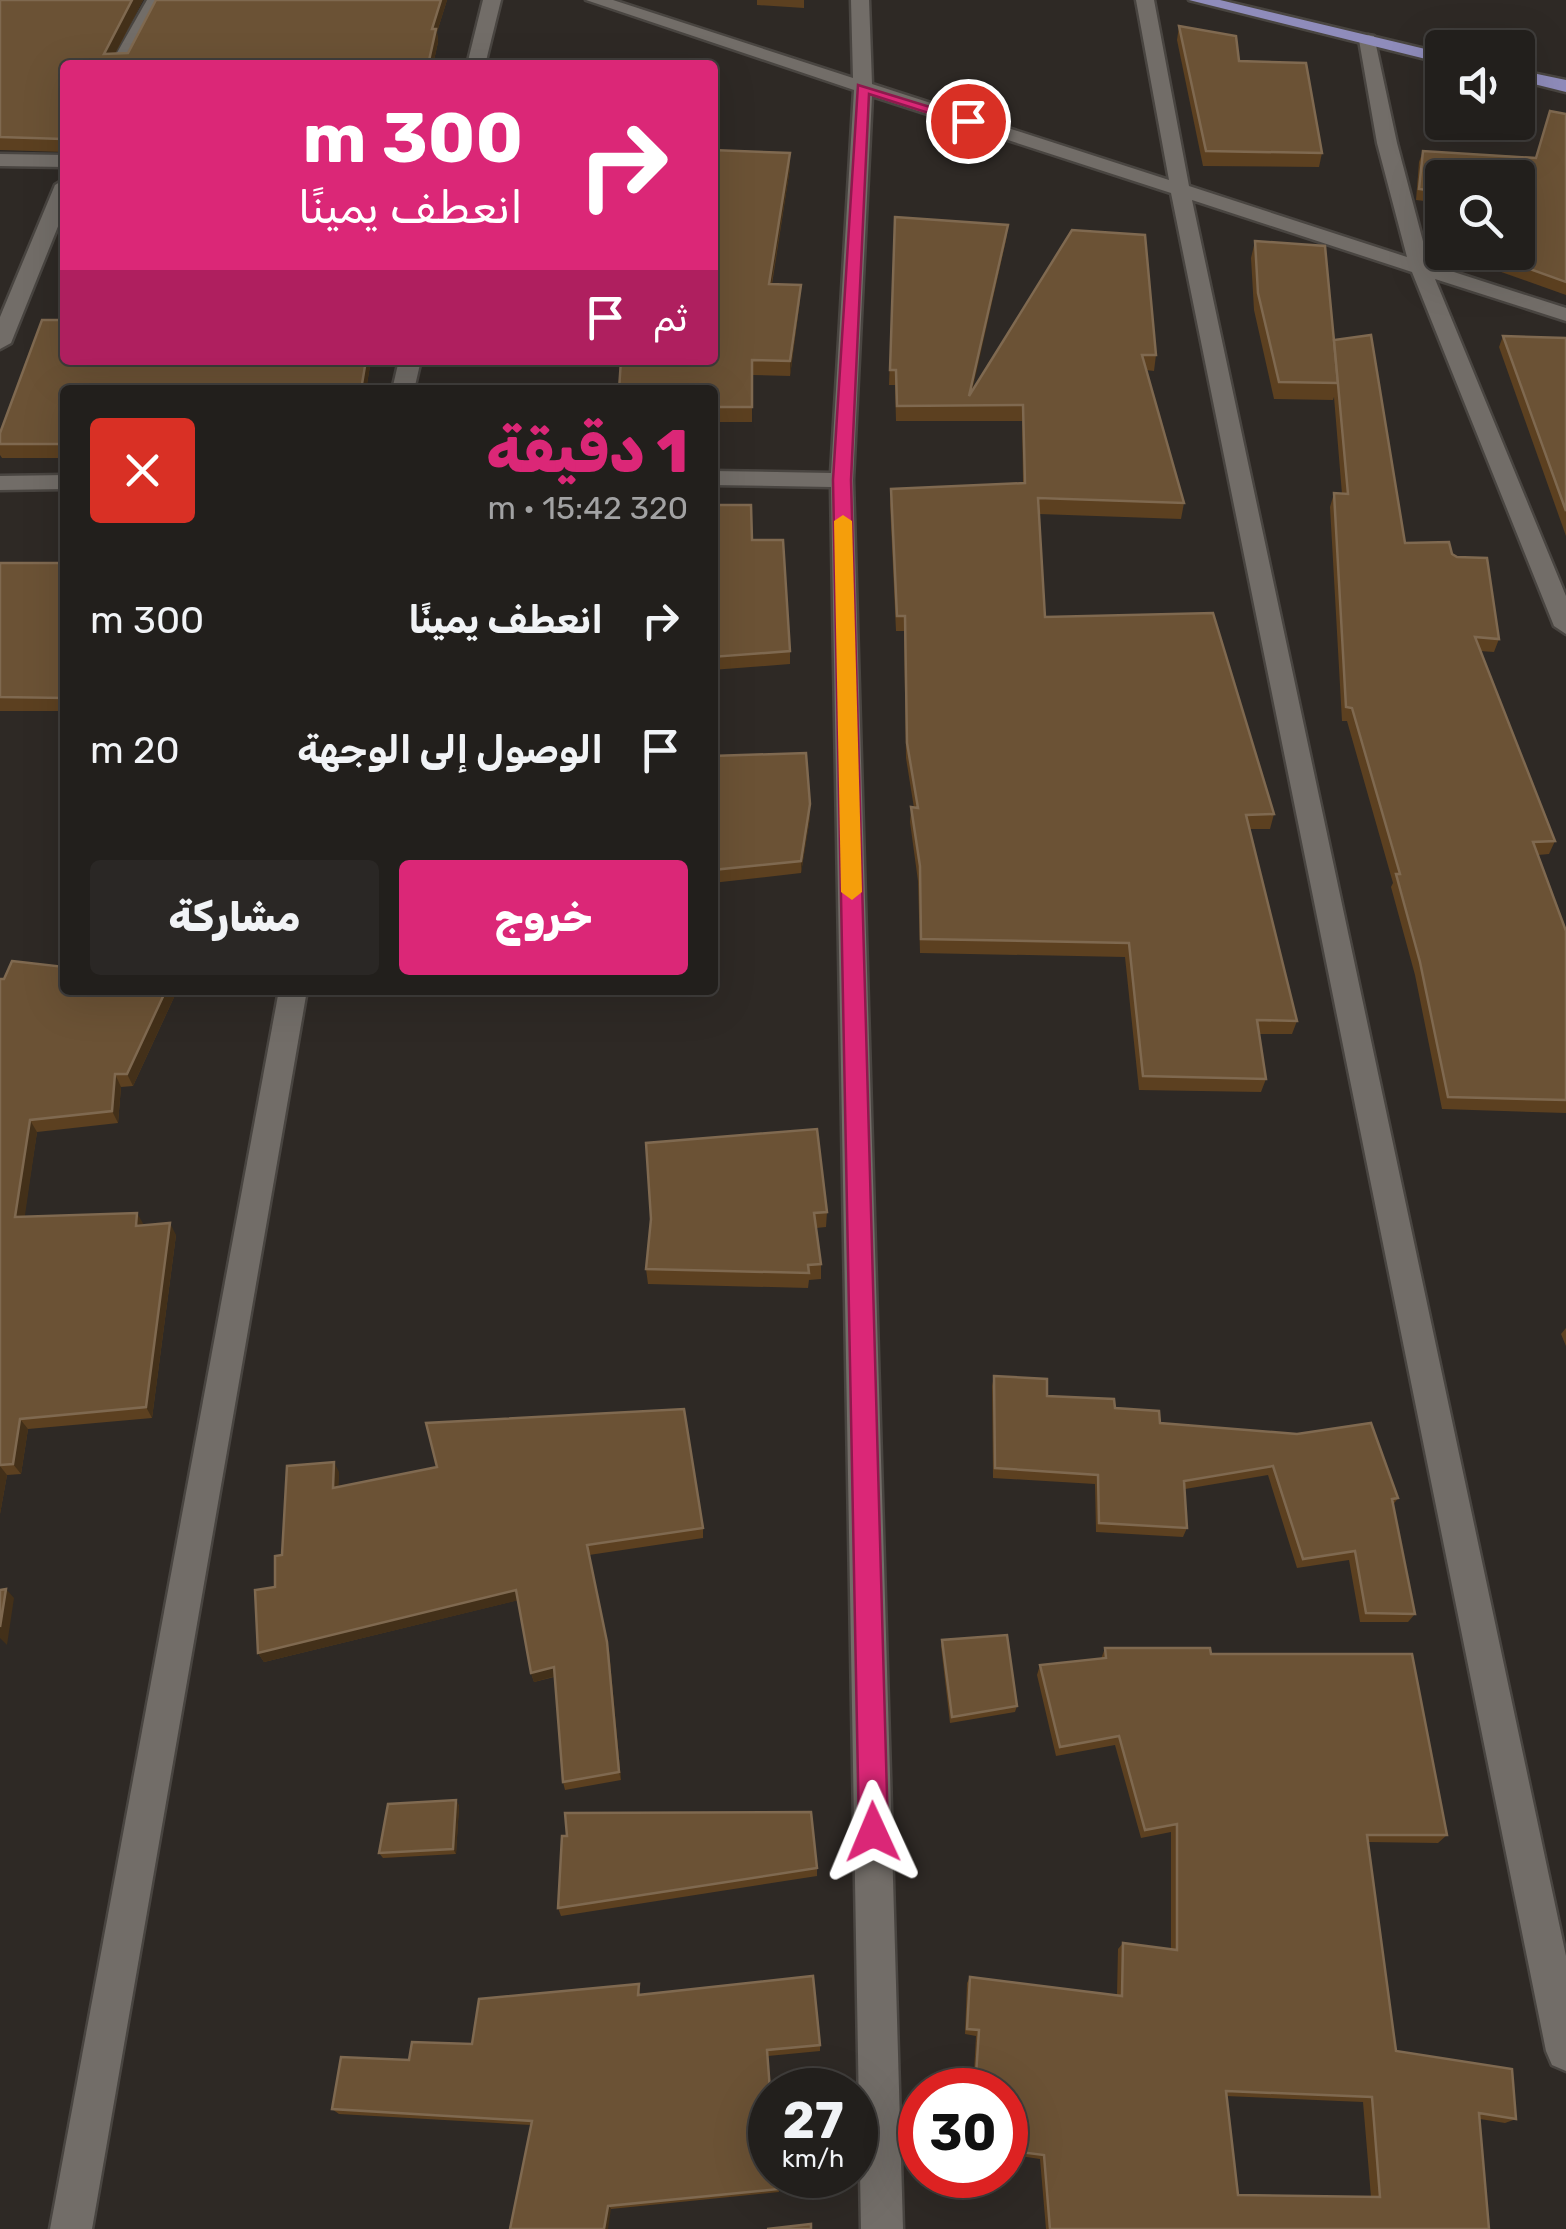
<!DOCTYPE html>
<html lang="ar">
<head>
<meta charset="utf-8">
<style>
	body { margin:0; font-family:Rubik,Cairo,sans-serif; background:#2a2725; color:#f1f3f6; direction:rtl; height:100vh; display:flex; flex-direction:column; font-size:38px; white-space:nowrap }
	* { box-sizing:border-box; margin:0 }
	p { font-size:32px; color:#a2a2a3 }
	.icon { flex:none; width:55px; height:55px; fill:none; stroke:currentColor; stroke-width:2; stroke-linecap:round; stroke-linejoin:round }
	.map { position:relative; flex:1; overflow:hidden; direction:ltr }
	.panel { position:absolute; left:60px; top:385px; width:658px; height:610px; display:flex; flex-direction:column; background:#221f1c; border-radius:10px; box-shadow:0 10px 40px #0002,0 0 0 2px #3f3d3b; direction:rtl }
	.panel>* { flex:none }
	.banner { position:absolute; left:60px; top:60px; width:658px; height:305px; border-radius:10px; box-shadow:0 10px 40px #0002,0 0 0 2px #3f3d3b; direction:rtl; background:#db2777; color:#fff; overflow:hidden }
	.controls { position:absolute; left:1425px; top:30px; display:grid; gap:20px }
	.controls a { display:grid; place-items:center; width:110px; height:110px; border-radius:10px; background:#221f1c; box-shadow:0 10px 40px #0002,0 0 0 2px #3f3d3b; font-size:50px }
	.speed { position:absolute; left:748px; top:2068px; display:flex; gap:20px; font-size:50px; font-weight:700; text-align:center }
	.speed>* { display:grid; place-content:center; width:130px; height:130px; border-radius:50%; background:#221f1c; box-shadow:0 10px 40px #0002,0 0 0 2px #3f3d3b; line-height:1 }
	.speed small { font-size:25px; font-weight:400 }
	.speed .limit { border:15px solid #d22; background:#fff; color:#111 }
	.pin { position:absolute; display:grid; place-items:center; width:85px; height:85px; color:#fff; margin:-42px; border:5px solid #fff; border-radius:50%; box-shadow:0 2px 10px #0007 }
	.me { position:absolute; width:110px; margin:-55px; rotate:359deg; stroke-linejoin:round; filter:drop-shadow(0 0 8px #0008) }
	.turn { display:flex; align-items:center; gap:35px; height:210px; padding:0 30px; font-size:45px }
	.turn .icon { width:130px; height:130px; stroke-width:2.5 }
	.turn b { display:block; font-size:70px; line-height:85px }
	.then { display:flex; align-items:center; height:95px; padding:0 30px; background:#0003; gap:20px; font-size:38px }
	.round { display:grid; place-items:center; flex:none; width:105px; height:105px; border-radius:10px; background:#2a2725 }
	.head { display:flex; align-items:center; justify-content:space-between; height:170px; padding:0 30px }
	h1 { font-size:60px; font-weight:800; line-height:75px; color:#db2777 }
	.action { display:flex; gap:20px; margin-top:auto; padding:20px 30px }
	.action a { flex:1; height:115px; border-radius:10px; background:#db2777; color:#fff; font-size:40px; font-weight:800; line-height:115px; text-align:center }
	.action a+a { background:#2a2725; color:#f1f3f6 }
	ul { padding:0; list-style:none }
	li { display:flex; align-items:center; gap:30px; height:130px; padding:0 30px }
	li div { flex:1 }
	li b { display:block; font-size:38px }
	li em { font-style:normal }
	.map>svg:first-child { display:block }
</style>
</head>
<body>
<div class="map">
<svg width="1566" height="2229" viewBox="0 0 1566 2229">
	<rect width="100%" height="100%" fill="#2e2925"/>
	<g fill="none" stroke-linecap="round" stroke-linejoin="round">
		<defs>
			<g id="minor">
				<path d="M147,0H165L128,65H110Z"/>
				<path d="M483,0H501L485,65H467Z"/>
				<path d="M586,0H613L853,78L851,0H869L872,84L1169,180L1136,0H1154L1189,186L1407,257L1377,143L1359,40L1368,35L1374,36L1397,143L1429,264L1566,308V321L1435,279L1566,596V634L1554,626L1412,272L1192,200L1566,1956V2071L1552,2065L1546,2051L1171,193L872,96L853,480L903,2229H861L831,487L712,485V471L831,473L854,90Z"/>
				<path d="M0,154L65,155V167L0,166Z"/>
				<path d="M65,179V209L11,343L0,349V317L55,185Z"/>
				<path d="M399,360H421L414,390H392Z"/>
				<path d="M65,475V489L0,490V476Z"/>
				<path d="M279,990H307L92,2229H50Z"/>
			</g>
			<g id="major">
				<path d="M1189,0H1220L1442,53V63Z"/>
				<path d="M1518,70L1566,80V92L1518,80Z"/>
			</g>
		</defs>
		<use href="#minor" stroke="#494541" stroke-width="5"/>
		<use href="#major" stroke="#494541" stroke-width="5"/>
		<use href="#minor" fill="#726d68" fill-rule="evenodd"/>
		<use href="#major" fill="#8f8cbb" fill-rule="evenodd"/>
	</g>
	<g fill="#5c4020" fill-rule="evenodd">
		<path d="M0,0H143L115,54L128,53L156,0H447L437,32L438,42L433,65H65V158L64,152L0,150Z"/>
		<path d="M757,0H804V8L757,5Z"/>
		<path d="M1179,26L1239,61L1322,153L1319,167L1203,166L1177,40Z"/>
		<path d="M1566,114V295L1473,262L1476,252H1518V178H1442V203L1416,200L1419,162L1423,151L1536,157Z"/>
		<path d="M790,168L772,284L800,300L790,376L752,375V422H712V390L621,363L589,360H712Z"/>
		<path d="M895,217L1008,225L1006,240L972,390L1072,230L1156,355L1154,371L1146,370L1184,503L1181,519L1039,514L1045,617L1274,814L1270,829H1249L1297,1021L1292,1034H1259L1266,1079L1261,1092L1139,1090L1125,957L920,953L918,881L910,822L911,807L914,808L906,758L904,631H896L890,504L891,489L1023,483L1022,421H896L895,385H889Z"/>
		<path d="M1255,241L1334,340L1405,543L1452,554L1499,639L1494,652L1480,651L1555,841L1549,854L1538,855L1566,931V1113L1442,1109L1415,975L1391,887L1393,883L1347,721H1342L1330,507L1334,493L1342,494L1334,397L1333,400L1274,399L1254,310L1251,258Z"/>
		<path d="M1503,336L1566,338V536L1499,347Z"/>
		<path d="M65,360H371L366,390H65V458H2L0,455V433Z"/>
		<path d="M712,505L752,540L790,651V664L712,670Z"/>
		<rect x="0" y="563" width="65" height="148"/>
		<path d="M712,756L810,817L801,873L712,883Z"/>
		<path d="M0,979L65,990H175L176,993L133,1086L121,1087L118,1123L37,1132L24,1217L144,1225L176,1235L152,1418L28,1429L21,1474L7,1475L0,1514Z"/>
		<path d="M827,1212L826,1227L816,1228L821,1264V1279L809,1280L808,1288L648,1284L646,1269L651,1219Z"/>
		<path d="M1566,1328V1346L1561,1334Z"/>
		<path d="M994,1376L1047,1396L1115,1408L1398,1498L1393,1505L1415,1614L1408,1622H1360L1349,1560L1297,1568L1268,1475L1185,1489L1187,1528L1183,1537L1096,1532L1095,1484L993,1478L992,1386Z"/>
		<path d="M339,1472L338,1487L703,1528V1538L589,1555L609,1651L621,1780L565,1790L563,1782L554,1677L534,1682L531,1673L518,1600L264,1662L258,1653L282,1555Z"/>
		<path d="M942,1640L1017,1706L1015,1712L950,1723L941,1646Z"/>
		<path d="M1105,1648L1211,1654L1447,1835L1438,1843L1368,1842L1396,2051L1516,2119L1505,2123L1480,2119L1489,2229H1046L1040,2159L1005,2154V2090H973L976,2036L965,2034L967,1983L970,1977L1117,1995L1118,1949L1123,1943L1171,1949V1832L1141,1838L1115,1745L1056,1756L1037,1675L1040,1665L1101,1659ZM1226,2096L1363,2102L1371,2197L1238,2195Z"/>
		<path d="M456,1800L459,1806L456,1854L383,1858L379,1853Z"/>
		<path d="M817,1868V1876L561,1916L558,1908Z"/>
		<path d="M639,1984L640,1994L820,2045V2051L768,2056L779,2192L611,2209L531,2125L339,2114L332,2109L472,2044Z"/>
	</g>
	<g fill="#433019">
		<path d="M132,0H143L109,65L104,54Z"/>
		<path d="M441,0H447L437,32L438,42L433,65H428L432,29Z"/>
		<path d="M790,153V168L769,299V284Z"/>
		<path d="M1008,225L1006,240L969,406V396Z"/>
		<path d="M801,285L800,300L790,376V361Z"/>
		<path d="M366,360H371L366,390H361Z"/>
		<path d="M810,804V817L801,873V861Z"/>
		<path d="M166,990H175L176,993L133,1086L127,1074Z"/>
		<path d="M115,1074L121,1087L118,1123L112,1111Z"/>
		<path d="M30,1120L37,1132L23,1229L15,1217Z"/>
		<path d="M137,1213L144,1225L136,1226Z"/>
		<path d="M170,1223L176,1235L152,1418L146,1407Z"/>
		<path d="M20,1419L28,1429L21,1474L13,1464Z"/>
		<path d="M334,1462L339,1472L338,1498L333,1488Z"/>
		<path d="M0,1466L7,1475L0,1514Z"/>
		<path d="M587,1545L609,1651L621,1780L619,1772Z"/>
		<path d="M6,1589L14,1598L7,1645L0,1638V1627Z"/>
		<path d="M516,1590L519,1600L264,1662L258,1653Z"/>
		<path d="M554,1667L556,1676L534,1682L531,1673Z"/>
		<path d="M456,1800L459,1806L456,1854L453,1849Z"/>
		<path d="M608,2206L611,2209L608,2229H604Z"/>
	</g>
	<g fill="#6b5235" stroke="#7f6950" stroke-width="2.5" fill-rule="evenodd">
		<path d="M0,0H132L104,54L128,53L156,0H441L432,29H436L428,65H65V155L63,139L0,137Z"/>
		<path d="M1179,26L1236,36L1239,61L1306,63L1322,153L1206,151Z"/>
		<path d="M1550,111L1566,114V282L1483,252H1518V208L1524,202L1518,201V178H1442V192L1419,189L1423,151L1536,158Z"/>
		<path d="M712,150L790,153L769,284L801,285L790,361L752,360V407H712V390H619L621,360H712Z"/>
		<path d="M895,217L1008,225L969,396L1072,230L1145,235L1156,355H1142L1184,503L1038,498L1045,617L1213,613L1274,814L1246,815L1297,1021L1257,1020L1266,1079L1143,1076L1129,943L921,939L920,866L911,807L918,808L907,743L905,616H897L891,489L1025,483L1023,405L897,406L896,370H890Z"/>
		<path d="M1255,241L1325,246L1338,383L1279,382L1258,293Z"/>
		<path d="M42,320H65V360H366L361,390H65V444H0V433Z"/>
		<path d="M1371,335L1405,543L1449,542L1452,554L1457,557L1487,558L1499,639L1475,637L1555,841L1533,842L1566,931V1100L1448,1097L1420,962L1396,874H1400L1352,708L1346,707L1334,493L1348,494L1334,340Z"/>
		<path d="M1503,336L1566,338V511Z"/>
		<path d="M712,505H751L752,540H783L790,651L712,657Z"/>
		<path d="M0,563H65V698L0,697Z"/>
		<path d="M806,753L810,804L801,861L712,870V756Z"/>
		<path d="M12,961L65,967V990H166L127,1074H115L112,1111L30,1120L15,1217L137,1213L136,1226L170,1223L146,1407L20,1419L13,1464L0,1465V979H4Z"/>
		<path d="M817,1129L827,1212L814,1213L821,1264L808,1265L809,1273L646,1269L651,1219L646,1143Z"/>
		<path d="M994,1376L1047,1379V1396L1114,1399L1115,1408L1159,1411L1160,1423L1297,1434L1371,1423L1398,1498L1392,1499L1415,1614L1366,1613L1355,1551L1303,1559L1273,1466L1184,1481L1187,1528L1099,1523L1098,1475L995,1468Z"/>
		<path d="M684,1409L703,1528L587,1545L607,1642L619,1772L563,1782L554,1667L531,1673L516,1590L258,1653L255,1590L275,1587V1556L282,1555L287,1466L334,1462L333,1488L437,1467L426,1423Z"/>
		<path d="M6,1589L0,1627V1590Z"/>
		<path d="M1007,1635L1017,1706L952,1717L942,1640Z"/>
		<path d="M1105,1648H1210L1211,1654H1412L1447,1835H1367L1396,2051L1512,2069L1516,2119L1479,2113L1489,2229H1050L1044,2155L1005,2150V2090H975L979,2030L967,2029L970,1977L1122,1996L1123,1943L1177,1950V1824L1145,1830L1119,1736L1060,1747L1040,1665L1106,1658ZM1226,2091L1372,2097L1380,2197L1238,2195Z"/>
		<path d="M456,1800L453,1849L379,1853L388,1804Z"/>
		<path d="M811,1812L817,1868L558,1908L562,1836H567L565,1813Z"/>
		<path d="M813,1976L820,2045L767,2050L770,2090V2175H778L779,2189L608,2206L604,2229H510L532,2121L332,2109L341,2057L409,2060L412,2042L472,2044L479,1999L639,1984L638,1995Z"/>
		<path d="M811,2224V2229H767Z"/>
	</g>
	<path fill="#db2777" stroke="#8e194d" stroke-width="2.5" d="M858,85L976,121L963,124L869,94L851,480L888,1832L883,1842L873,1846L863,1842L859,1832L833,480Z"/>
	<path fill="#f59e0b" d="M843,515L852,521L862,892L852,900L841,892L834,521Z"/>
</svg>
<div class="controls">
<a><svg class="icon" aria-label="sound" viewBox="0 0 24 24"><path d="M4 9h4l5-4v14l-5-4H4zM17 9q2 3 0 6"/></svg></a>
<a><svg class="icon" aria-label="search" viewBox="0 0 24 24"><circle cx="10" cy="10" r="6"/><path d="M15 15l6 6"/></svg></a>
</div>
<div class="speed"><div>27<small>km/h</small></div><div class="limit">30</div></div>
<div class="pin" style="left:968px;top:121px;background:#d93025"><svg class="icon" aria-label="arrive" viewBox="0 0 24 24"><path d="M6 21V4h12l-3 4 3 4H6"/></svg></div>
<svg class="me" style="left:873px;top:1832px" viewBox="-20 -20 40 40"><path d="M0-17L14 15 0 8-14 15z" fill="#db2777" stroke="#fff" stroke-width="4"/></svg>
<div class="banner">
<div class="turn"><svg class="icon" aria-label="right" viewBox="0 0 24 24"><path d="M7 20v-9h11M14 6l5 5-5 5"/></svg><div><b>300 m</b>انعطف يمينًا</div></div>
<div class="then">ثم<svg class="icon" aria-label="arrive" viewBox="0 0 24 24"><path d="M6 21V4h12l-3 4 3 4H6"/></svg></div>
</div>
<section class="panel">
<div class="head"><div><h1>1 دقيقة</h1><p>320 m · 15:42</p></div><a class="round" style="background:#d93025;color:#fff"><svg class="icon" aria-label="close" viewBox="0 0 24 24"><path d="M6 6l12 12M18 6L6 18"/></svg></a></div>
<ul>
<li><svg class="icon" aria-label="right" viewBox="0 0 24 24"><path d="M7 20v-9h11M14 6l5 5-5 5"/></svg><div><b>انعطف يمينًا</b></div><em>300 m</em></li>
<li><svg class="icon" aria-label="arrive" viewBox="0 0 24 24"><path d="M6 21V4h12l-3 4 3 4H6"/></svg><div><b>الوصول إلى الوجهة</b></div><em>20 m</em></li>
</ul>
<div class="action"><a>خروج</a><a>مشاركة</a></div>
</section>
</div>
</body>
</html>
